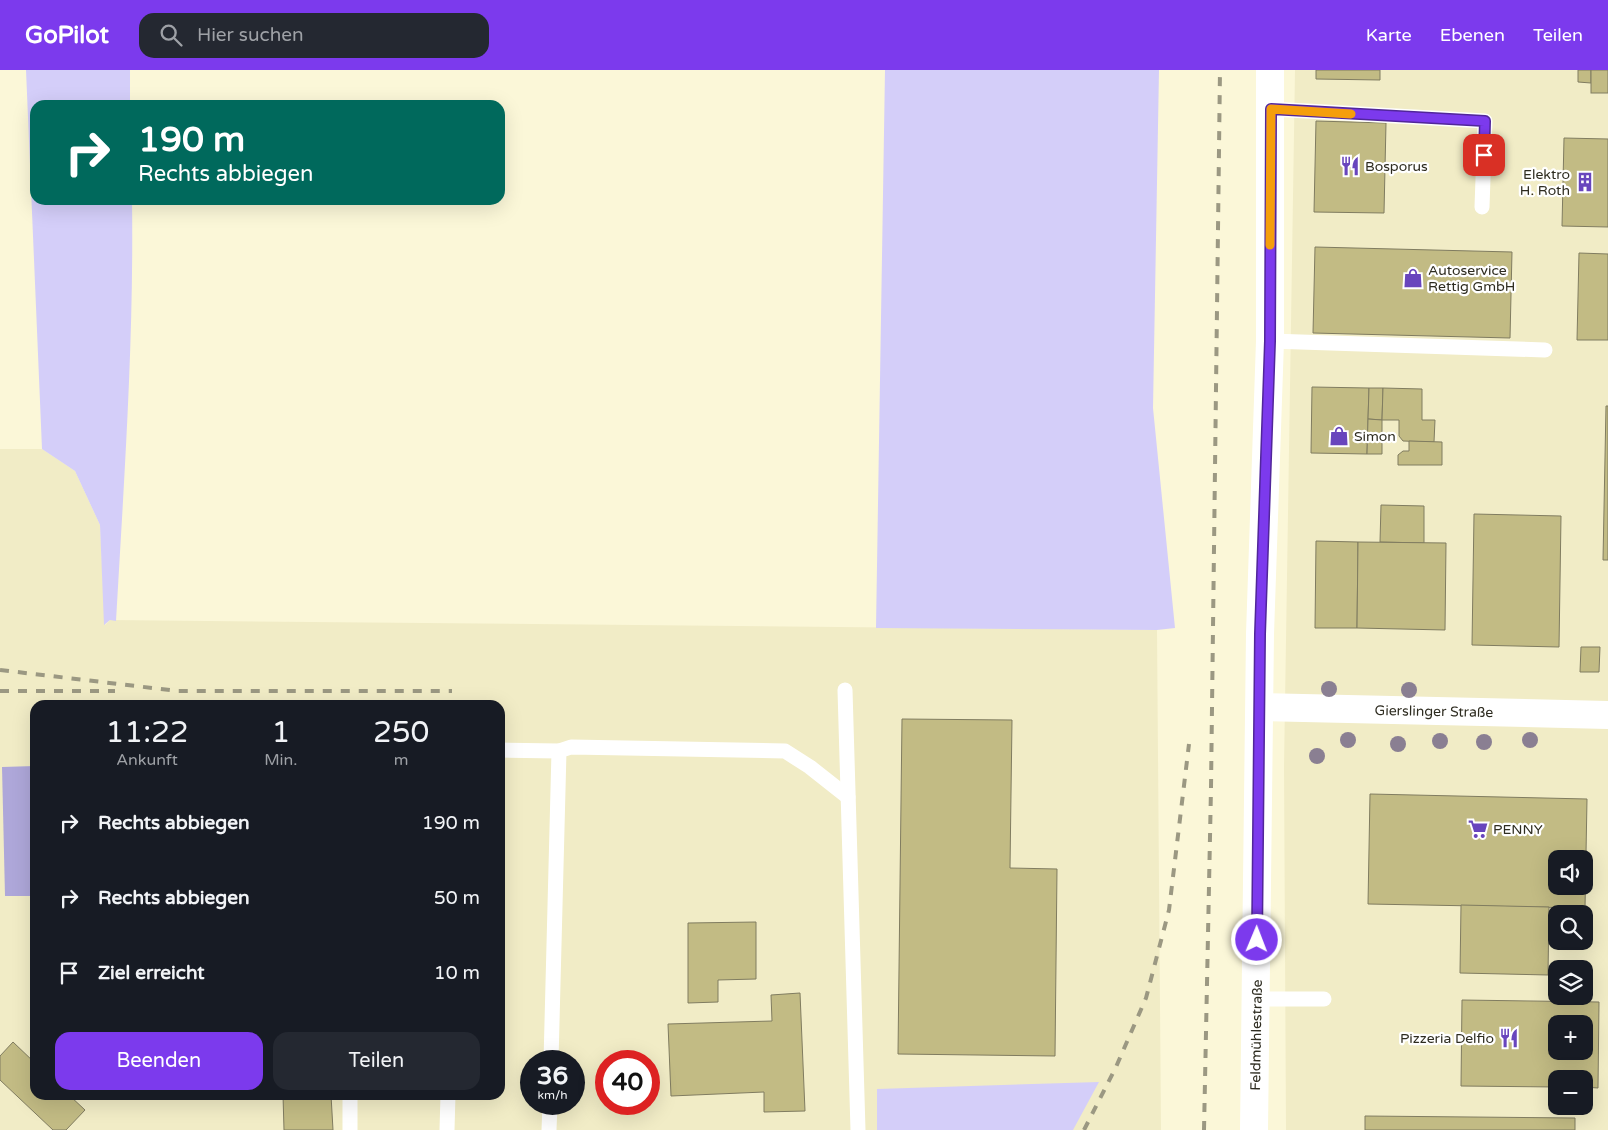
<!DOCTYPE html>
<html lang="de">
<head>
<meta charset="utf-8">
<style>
	body { margin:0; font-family:"Varela Round",sans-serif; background:#242831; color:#f1f3f6; height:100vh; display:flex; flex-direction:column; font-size:19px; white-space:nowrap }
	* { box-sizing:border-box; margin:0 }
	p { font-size:16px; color:#9ea1a6 }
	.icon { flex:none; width:28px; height:28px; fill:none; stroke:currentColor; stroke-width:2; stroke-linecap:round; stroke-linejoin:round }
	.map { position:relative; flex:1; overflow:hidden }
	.side { position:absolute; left:30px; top:630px; width:475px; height:400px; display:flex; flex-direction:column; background:#171b24; border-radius:15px; box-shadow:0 5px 20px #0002 }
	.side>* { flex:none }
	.hud { position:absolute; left:30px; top:30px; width:475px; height:105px; border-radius:15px; box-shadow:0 5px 20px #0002; background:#00695c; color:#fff; overflow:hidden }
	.fabs { position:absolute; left:1548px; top:780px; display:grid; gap:10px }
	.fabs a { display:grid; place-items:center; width:45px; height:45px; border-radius:10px; background:#171b24; box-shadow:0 5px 20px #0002; font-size:25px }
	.speed { position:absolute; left:520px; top:980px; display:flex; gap:10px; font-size:25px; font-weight:700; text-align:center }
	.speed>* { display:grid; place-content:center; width:65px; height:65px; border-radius:50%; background:#171b24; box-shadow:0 5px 20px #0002; line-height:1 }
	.speed small { font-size:12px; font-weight:400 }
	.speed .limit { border:8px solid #d22; background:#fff; color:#111 }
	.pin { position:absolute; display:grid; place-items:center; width:42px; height:42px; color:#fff; margin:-21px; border-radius:10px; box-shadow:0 2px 8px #0006 }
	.me { position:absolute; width:55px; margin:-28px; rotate:1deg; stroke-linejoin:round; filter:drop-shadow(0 0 4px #0008) }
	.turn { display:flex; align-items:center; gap:18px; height:105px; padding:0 25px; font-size:22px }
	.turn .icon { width:65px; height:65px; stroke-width:2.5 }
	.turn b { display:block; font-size:35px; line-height:42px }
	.eta { display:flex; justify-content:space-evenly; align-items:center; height:85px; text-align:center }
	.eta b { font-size:30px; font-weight:600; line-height:35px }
	.action { display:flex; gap:10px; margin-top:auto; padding:10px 25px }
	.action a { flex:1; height:58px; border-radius:15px; background:#7c3aed; color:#fff; font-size:20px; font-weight:600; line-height:58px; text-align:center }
	.action a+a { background:#242831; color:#f1f3f6 }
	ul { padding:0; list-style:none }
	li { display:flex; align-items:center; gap:15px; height:75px; padding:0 25px }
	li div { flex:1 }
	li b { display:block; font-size:19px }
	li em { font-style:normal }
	header { display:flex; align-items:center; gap:30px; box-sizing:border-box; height:70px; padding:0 25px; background:#7c3aed; color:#fff }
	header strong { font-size:24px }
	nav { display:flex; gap:28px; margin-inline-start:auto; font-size:18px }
	.search { width:350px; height:45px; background:#242831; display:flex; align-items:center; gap:12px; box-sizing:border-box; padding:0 18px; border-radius:15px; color:#9ea1a6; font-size:19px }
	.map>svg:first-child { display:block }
</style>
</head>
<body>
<header>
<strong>GoPilot</strong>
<div class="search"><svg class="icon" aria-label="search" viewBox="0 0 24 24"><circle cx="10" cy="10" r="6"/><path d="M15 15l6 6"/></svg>Hier suchen</div>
<nav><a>Karte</a><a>Ebenen</a><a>Teilen</a></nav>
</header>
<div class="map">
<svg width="1608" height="1060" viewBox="0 0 1608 1060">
	<rect width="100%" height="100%" fill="#fbf7d8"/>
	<g fill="#f1ecc6" fill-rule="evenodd">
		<path d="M1295,0H1608V1060H1286L1284,697ZM1556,789H1584V816H1556ZM1556,844H1584V871H1556ZM1556,899H1584V926H1556ZM1556,954H1584V981H1556ZM1556,1009H1584V1036H1556Z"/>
		<path d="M0,379H42L75,401L100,455L105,555L110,550L1157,560L1161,1060H0ZM35,635H500V1025H35ZM531,991H574V1034H531ZM606,991H649V1034H606Z"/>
	</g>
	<g fill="#d4cef9">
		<path d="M26,0H130V35H35V130H132C134,271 124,411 116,551L110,550L104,555L100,455L75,401L42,379Z"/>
		<path d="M885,0H1159L1153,338L1175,558L1157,560L876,558Z"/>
		<path d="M1099,1012L1073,1060H877V1019Z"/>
	</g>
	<path fill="#aea7d9" d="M35,696V826H5L2,697Z"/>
	<g fill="#c2bb84" stroke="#807c60" fill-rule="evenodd">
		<path d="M1316,0H1380V10L1316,9Z"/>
		<path d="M1578,0H1591V13L1578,12Z"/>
		<rect x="1591" y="0" width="17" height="23"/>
		<path d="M1316,51L1386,53L1384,143L1314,142Z"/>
		<path d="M1564,68L1608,69V157L1562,156Z"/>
		<path d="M1315,177L1512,182L1510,268L1313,263Z"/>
		<path d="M1579,183L1608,184V270H1577Z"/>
		<path d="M1312,317L1369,318L1367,384L1311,383Z"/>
		<path d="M1369,318H1383L1382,350L1368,349Z"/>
		<path d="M1383,318L1422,319V350H1435L1434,372L1403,371L1399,366V350H1382Z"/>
		<path d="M1606,336H1608V490H1603Z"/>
		<path d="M1368,349L1382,350V384H1367Z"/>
		<path d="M1409,371L1442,372V395H1398V385L1403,381H1409Z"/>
		<path d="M1381,435L1424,436V473L1380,472Z"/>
		<path d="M1474,444L1561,446L1559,577L1472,575Z"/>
		<path d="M1316,471L1358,472L1357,558H1315Z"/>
		<path d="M1358,472L1446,473L1445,560L1357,558Z"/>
		<path d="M1581,577H1600L1599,602H1580Z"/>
		<path d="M902,649L1012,650L1010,798L1057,799L1055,986L898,984Z"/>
		<path d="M1370,724L1587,729L1585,838L1368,834ZM1556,789H1584V816H1556Z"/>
		<path d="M1461,835L1549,837L1548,905L1460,903Z"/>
		<path d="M756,852V909L718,910V932L688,933V853Z"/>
		<path d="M800,923L805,1041L764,1042V1022L671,1026L668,954L772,951L771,925Z"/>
		<path d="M1462,930L1599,932L1598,1018L1584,1017V1009H1556V1017L1461,1016ZM1556,954H1584V981H1556Z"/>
		<path d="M13,972L35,993V1025H69L85,1040L66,1060H53L0,1010V986Z"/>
		<path d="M283,1025H331L333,1060H284Z"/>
		<path d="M1365,1046L1575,1048V1060H1365Z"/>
	</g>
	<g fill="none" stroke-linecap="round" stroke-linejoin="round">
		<g stroke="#fff" stroke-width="15">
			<path d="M1271,39L1485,51L1482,137"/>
			<path d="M1270,271L1545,280"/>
			<path d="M845,620L858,1060"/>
			<path d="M500,680L559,681"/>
			<path d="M1256,929H1324"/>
			<path d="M551,991L559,681L571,677L785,681L810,697L848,727"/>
			<path d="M350,1060V1025"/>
			<path d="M447,1060L448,1025"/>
			<path d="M549,1060L550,1034"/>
		</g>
		<path stroke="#fff" stroke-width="28" d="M1260,637L1608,645"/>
		<path stroke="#fff" stroke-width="28" d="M1254,1060L1260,564L1270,271V0"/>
		<g stroke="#9b9882" stroke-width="4" stroke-dasharray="9 9" stroke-linecap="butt">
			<path d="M0,600L178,621H452"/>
			<path d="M0,621H115"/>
			<path d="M1084,1060L1116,997L1146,928L1169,840L1189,674"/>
			<path d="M1204,1060L1211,718L1220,0"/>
		</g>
	</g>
	<g fill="#8a7f92">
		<circle cx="1329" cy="619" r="8"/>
		<circle cx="1409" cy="620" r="8"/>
		<circle cx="1348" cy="670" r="8"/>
		<circle cx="1530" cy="670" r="8"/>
		<circle cx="1440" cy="671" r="8"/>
		<circle cx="1484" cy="672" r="8"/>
		<circle cx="1398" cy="674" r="8"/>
		<circle cx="1317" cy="686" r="8"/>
	</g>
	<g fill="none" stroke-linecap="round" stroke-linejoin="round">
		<defs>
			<path id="route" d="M1257,870L1260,564L1270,271L1271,39L1485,51L1484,85"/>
		</defs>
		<use href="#route" stroke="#51269a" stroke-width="12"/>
		<use href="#route" stroke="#7c3aed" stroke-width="9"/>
		<path stroke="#f59e0b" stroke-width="9" d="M1270,175L1271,39L1351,44"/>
	</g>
	<defs>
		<symbol id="restaurant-bare" viewBox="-9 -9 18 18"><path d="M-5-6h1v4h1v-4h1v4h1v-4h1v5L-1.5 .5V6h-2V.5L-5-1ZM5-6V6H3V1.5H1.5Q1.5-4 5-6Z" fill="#6845bd" stroke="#fff" stroke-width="2.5" paint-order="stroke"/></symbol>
		<symbol id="building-bare" viewBox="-9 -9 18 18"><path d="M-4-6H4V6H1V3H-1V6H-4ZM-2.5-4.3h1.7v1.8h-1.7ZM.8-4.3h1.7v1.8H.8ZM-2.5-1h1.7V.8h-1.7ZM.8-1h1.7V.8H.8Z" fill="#6845bd" stroke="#fff" stroke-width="2.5" paint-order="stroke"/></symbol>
		<symbol id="shop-bare" viewBox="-9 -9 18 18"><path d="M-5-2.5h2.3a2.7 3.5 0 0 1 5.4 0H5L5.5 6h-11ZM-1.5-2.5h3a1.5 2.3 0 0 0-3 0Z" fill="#6845bd" stroke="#fff" stroke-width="2.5" paint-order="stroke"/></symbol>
		<symbol id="supermarket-bare" viewBox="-9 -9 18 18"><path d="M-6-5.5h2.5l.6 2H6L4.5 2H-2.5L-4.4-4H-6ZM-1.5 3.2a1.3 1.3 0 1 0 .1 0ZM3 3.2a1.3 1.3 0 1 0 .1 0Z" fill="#6845bd" stroke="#fff" stroke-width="2.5" paint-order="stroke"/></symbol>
	</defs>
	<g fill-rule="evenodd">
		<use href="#restaurant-bare" x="1336" y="82" width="28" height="28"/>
		<use href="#building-bare" x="1571" y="98" width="28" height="28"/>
		<use href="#shop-bare" x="1399" y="194" width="28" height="28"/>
		<use href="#shop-bare" x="1325" y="352" width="28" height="28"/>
		<use href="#supermarket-bare" x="1464" y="745" width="28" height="28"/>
		<use href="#restaurant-bare" x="1495" y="954" width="28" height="28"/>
	</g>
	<g text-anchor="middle" stroke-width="4.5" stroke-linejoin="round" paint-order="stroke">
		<g font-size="14" fill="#2e2c20" stroke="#fff" text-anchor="start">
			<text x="1365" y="101">Bosporus</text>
			<text x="1570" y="109" text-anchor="end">Elektro<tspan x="1570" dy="16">H. Roth</tspan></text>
			<text x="1428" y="205">Autoservice<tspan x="1428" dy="16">Rettig GmbH</tspan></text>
			<text x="1354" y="371">Simon</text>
			<text x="1493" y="764">PENNY</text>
			<text x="1494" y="973" text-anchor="end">Pizzeria Delfio</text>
		</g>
		<g font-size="14" fill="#2e2c20" stroke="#fff">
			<text transform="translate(1434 641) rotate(1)" y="5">Gierslinger Straße</text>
			<text transform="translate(1256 965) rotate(-89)" y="5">Feldmühlestraße</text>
		</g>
	</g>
</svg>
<div class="fabs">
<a><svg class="icon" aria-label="sound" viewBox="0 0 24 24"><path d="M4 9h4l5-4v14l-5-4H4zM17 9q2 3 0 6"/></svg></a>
<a><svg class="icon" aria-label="search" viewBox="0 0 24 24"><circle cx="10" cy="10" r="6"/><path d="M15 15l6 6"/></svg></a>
<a><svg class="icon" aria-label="layers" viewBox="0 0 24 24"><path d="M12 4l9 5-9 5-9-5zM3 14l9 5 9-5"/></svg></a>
<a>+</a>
<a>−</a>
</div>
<div class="speed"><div>36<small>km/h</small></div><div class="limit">40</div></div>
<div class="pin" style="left:1484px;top:85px;background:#d93025"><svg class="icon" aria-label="arrive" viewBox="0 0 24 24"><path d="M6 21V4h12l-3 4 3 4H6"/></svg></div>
<svg class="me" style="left:1257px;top:870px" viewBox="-20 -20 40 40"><circle r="17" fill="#7c3aed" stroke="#fff" stroke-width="3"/><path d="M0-11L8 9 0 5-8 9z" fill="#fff"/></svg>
<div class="hud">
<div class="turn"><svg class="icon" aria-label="right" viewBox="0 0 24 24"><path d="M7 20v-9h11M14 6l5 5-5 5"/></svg><div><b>190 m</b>Rechts abbiegen</div></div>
</div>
<section class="side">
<div class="eta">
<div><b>11:22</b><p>Ankunft</p></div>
<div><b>1</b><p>Min.</p></div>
<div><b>250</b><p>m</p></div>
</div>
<ul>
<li><svg class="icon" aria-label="right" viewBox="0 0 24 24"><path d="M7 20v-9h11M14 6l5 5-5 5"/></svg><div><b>Rechts abbiegen</b></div><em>190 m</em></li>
<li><svg class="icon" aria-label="right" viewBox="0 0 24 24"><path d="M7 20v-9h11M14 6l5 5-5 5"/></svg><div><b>Rechts abbiegen</b></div><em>50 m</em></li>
<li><svg class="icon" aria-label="arrive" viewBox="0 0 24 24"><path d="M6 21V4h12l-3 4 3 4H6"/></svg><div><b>Ziel erreicht</b></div><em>10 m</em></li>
</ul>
<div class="action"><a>Beenden</a><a>Teilen</a></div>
</section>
</div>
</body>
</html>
